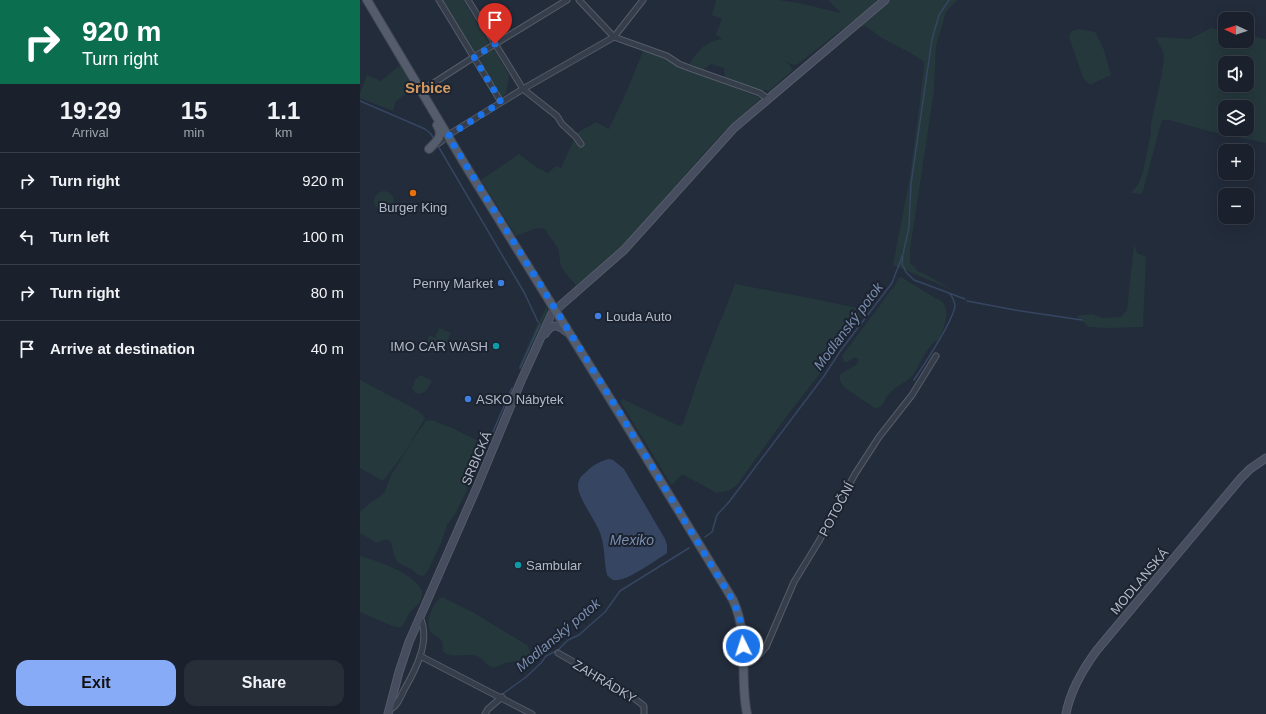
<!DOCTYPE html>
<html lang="en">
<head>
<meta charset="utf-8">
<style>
	body { margin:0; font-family:Arial,sans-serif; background:#272e38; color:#f1f3f6; height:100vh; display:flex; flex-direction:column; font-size:15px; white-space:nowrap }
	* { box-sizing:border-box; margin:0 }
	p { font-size:13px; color:#9fa3a9 }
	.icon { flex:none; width:22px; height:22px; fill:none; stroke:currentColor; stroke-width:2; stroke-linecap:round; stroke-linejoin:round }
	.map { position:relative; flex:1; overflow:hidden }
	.drawer { display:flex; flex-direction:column; background:#1a212c; width:360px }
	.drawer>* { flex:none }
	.hud { background:#0b6e4f; color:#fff; overflow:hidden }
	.needle { width:26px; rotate:273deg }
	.tools { position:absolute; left:858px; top:12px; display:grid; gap:8px }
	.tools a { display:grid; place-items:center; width:36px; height:36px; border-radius:8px; background:#1a212c; box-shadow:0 4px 16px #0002,0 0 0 1px #383e48; font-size:20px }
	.pin { position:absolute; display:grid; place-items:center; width:34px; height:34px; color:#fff; margin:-41px -17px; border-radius:50% 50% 50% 0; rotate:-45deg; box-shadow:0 0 4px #0007 }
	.pin .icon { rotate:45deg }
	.me { position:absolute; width:44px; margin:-22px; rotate:356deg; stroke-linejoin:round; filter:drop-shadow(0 0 3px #0008) }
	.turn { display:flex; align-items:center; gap:14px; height:84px; padding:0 16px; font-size:18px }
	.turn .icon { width:52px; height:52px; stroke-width:2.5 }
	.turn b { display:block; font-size:28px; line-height:34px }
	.eta { display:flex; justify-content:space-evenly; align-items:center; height:68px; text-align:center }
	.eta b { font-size:24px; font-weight:700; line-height:28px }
	.button { display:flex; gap:8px; margin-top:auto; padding:8px 16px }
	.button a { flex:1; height:46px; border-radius:12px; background:#88abf7; color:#111; font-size:16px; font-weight:700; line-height:46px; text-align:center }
	.button a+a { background:#272e38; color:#f1f3f6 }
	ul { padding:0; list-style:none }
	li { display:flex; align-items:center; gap:12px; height:56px; padding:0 16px; border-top:1px solid #383e48 }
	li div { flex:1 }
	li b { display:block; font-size:15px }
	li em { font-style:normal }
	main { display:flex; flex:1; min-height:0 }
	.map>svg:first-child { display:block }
</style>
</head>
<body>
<main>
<section class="drawer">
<div class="hud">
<div class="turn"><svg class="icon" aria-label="right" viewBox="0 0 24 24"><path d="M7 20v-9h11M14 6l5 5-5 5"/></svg><div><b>920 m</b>Turn right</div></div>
</div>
<div class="eta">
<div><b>19:29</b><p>Arrival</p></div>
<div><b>15</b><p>min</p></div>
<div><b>1.1</b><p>km</p></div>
</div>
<ul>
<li><svg class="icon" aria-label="right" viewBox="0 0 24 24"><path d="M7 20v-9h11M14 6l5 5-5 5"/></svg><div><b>Turn right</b></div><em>920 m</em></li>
<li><svg class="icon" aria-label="left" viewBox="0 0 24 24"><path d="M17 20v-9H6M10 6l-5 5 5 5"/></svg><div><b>Turn left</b></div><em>100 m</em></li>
<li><svg class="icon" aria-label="right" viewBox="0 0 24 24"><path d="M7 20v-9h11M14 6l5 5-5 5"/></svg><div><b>Turn right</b></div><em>80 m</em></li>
<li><svg class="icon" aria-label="arrive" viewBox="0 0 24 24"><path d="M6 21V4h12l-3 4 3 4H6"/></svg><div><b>Arrive at destination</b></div><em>40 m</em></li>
</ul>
<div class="button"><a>Exit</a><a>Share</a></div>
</section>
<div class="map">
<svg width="906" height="714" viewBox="0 0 906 714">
	<rect width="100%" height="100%" fill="#232c3b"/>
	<g fill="#25383c" fill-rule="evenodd">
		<path d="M83,0H103L128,41V45L117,52H113L84,3Z"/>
		<path d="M356,0H419L439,3L481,13L468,0H517L513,4L518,0H597L586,12L576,46L574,91L550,250V263L555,267L557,271L563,273L593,290L533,265L550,177L561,93L564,67V62C551,52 536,46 522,38C516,34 510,29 504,25L502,27L498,25L494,20L438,64L433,65L423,60L429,64L433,70L409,91L390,87L365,78L364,68L351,64L343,70L328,66C339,50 343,42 363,39L357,36L356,34L362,19L352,15Z"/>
		<path d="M851,28L865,31V41H887V35L906,39V143L848,131L809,120H802L782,194L771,193L779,183L783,172L791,133V123L801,78L804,59L803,51L795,37L830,39ZM865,63H887V85H865ZM865,107H887V129H865Z"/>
		<path d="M719,29L735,32L744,50L751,75L730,85L723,78L709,37L711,31Z"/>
		<path d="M284,49L306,58L316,65L401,98L364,131L255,254L216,286L201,267L198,248L184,228L174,229L156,236L121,180L159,154L176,167L188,173L196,166L201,168L217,133L236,122L249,129L265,95Z"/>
		<path d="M132,50L135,51L149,75L146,94L141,97L120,62L121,57Z"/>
		<path d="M40,65L53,88L36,101L33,111L0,98V93L7,75L21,81Z"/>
		<circle cx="24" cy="201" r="10"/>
		<path d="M774,244L777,253L786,257L783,327L748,328L729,327L716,316L732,314L743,318L761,317L767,310Z"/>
		<path d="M541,277L575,298C594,303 585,328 578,340C565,347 561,364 553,375C546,383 536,386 530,393C523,399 527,404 516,409L485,388C481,383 479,380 480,374L496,365L499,360L495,357L487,362H484L482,356L535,285L539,278Z"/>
		<path d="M375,284L450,298L497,308L500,310C501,316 499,321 496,327L423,421L377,485L370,490L357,493L322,474L312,485L310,483L260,401L263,399L269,402L315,424L319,426L323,424L343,365Z"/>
		<path d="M187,306V312L161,370L159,368V366L176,327Z"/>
		<path d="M79,328L91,333L83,351L75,346L72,352L63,348L70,335L75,338Z"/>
		<path d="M59,376H63L72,381C68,388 65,396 55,393L52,388L55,380Z"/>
		<path d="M0,380L59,411L65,418L45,452L23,481L0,468Z"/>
		<path d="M72,420L92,428L120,442L122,446V451L112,470V476L108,488L95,514L87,525L81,543L66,574L63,576L58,575L51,569L37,562L34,555L31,542L26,539L17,543L0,533V512L10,503L21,496L25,491L31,475L56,435L66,421Z"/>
		<path d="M0,556C21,562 49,571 62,590C63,605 55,605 48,615C46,619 45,623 41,627H35L0,612Z"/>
		<path d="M82,597L114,613L167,645C178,661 154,661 145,663C141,665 138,667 134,667C126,667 125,660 119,657C111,652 95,658 86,654L83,651L82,641C79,637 73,635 70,631C65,621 73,602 82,597Z"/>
	</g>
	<path fill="#364662" d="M248,459L253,460L264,469L305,539L307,545V553C296,560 270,579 258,580C253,581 251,579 247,575C244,562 245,548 241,536C237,521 218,499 218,486C218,480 221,476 225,473C232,466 238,462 248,459Z"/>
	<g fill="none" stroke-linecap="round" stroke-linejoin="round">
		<g stroke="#364662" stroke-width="1.5">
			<path d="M0,101L65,129L71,134L74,139"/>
			<path d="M78,146L165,294L178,322"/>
			<path d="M543,257L542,264L546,272L554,280L605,299"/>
			<path d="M607,301L655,310L722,320"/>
			<path d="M160,368L180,324"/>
			<path d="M554,380C563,366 595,319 595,305C594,301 593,297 590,294"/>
			<path d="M132,434L152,388"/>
			<path d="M345,537L352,532L357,515L369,502L464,376L481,350L532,283L543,254L549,227L551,184L572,39L579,15L589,0"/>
			<path d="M140,696L166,677L181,663L186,656L198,650L208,640L219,635L229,626L245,612L260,591L329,548"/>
		</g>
		<defs>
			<g id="street">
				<path d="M79,0L141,102"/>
				<path d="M108,0L163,89L197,116L202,124L216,137L221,144"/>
				<path d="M219,0L254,37L307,56L319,64L332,69L400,93L408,99"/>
				<path d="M69,86L114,57L207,0"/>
				<path d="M79,143L93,132L163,89L254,37L283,0"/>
				<path d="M198,653L269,694L284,706V714"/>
				<path d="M60,656L172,714"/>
				<path d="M383,661L397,657L406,647L434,582L459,541L495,474L519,437L552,395L576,356"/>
				<path d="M30,709C37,707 41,696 44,690C56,669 71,641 60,617"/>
				<path d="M125,714L128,709L142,697"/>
			</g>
			<g id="secondary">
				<path d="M185,334C192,322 199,325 208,333"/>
				<path d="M28,714L39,672L49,642L117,487L161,381L192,313L264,250L374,128L525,0"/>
				<path d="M706,714C710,691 723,669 737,650L881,478L890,469L906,458"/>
			</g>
			<g id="primary">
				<path d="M7,0L107,168L270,431L373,600C390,637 379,675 387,714"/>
				<path d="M69,149C77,141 84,136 77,125"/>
			</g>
		</defs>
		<use href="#street" stroke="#555c69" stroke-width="7"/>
		<use href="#secondary" stroke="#555c69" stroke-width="9"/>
		<use href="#primary" stroke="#404754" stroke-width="10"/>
		<use href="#street" stroke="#373e4b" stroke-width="5"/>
		<use href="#secondary" stroke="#454d5e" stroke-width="7"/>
		<use href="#primary" stroke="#555d6c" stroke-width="8"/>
	</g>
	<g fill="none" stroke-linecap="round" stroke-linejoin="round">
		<path stroke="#1a73e8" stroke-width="7" stroke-dasharray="0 12.6" d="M135,44L114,57L141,102L88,136L258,410L370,596C379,611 383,628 383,646"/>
	</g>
	<circle fill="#e8710a" stroke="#1c2330" stroke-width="1.5" cx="53" cy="193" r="4"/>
	<g fill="#3f7fe0" stroke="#1c2330" stroke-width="1.5">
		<circle cx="141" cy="283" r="4"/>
		<circle cx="238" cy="316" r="4"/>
		<circle cx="108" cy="399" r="4"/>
	</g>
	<g fill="#0f9aa8" stroke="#1c2330" stroke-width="1.5">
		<circle cx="136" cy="346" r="4"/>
		<circle cx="158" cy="565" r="4"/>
	</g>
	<g text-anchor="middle" stroke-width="4" stroke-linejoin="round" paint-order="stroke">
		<g font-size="13" fill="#b2b9c7" stroke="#1c2330" text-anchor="start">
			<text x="53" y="212" text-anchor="middle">Burger King</text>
			<text x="133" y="288" text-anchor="end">Penny Market</text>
			<text x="246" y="321">Louda Auto</text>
			<text x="128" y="351" text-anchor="end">IMO CAR WASH</text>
			<text x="116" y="404">ASKO Nábytek</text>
			<text x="166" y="570">Sambular</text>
		</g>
		<g font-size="13" fill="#b2b9c7" stroke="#1c2330">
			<text transform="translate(116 458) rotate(-67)" y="5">SRBICKÁ</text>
			<text transform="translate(476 509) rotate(-62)" y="5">POTOČNÍ</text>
			<text transform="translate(779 581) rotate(-50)" y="5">MODLANSKÁ</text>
			<text transform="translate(245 681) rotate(31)" y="5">ZAHRÁDKY</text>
		</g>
		<g font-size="14" font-style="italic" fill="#7a8daf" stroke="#1c2330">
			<text transform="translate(488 326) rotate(-53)" y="5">Modlanský potok</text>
			<text x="272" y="545">Mexiko</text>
			<text transform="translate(198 635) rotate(-40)" y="5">Modlanský potok</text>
		</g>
		<g font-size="15" font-weight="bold" fill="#d39a61" stroke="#1c2330">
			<text x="68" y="93">Srbice</text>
		</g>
	</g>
</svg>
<div class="tools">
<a><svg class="needle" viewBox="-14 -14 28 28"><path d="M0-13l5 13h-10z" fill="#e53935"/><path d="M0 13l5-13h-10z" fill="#9fa3a9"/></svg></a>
<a><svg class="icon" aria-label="sound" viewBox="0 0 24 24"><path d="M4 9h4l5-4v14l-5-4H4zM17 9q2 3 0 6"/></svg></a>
<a><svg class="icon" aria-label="layers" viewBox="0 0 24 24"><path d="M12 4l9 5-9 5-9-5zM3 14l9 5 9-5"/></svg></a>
<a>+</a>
<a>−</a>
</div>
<div class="pin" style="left:135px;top:44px;background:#d93025"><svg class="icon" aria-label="arrive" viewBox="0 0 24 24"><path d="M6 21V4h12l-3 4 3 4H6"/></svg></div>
<svg class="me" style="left:383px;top:646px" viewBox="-20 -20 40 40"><circle r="17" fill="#1a73e8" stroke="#fff" stroke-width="3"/><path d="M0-11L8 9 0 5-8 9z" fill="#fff"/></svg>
</div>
</main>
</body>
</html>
